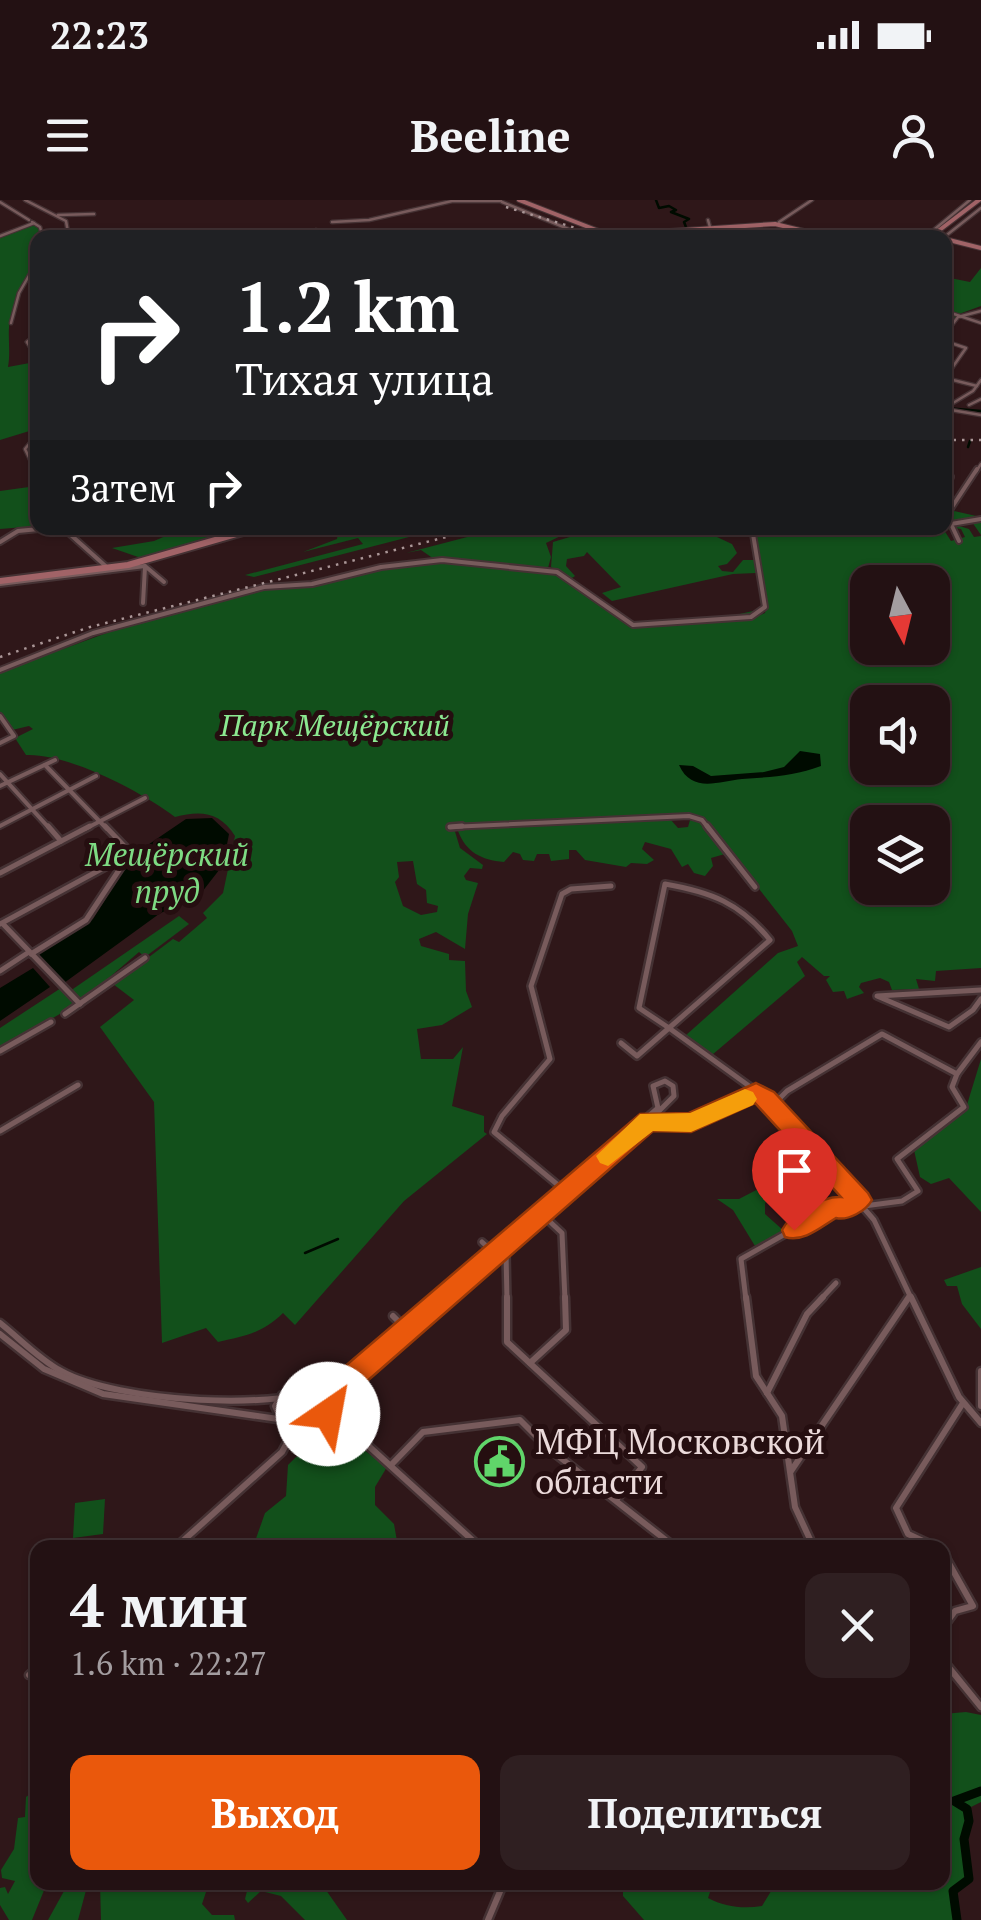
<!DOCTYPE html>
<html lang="ru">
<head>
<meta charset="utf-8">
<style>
	body { margin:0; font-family:"PT Serif",serif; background:#2f1f21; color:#f1f3f6; height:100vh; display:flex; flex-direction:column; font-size:38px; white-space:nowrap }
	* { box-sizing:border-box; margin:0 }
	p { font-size:32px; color:#a39da0 }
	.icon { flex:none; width:55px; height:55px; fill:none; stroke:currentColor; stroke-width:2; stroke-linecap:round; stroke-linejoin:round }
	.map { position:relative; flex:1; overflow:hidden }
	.drawer { position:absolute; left:30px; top:1340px; width:920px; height:350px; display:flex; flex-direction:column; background:#231113; border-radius:20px; box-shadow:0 2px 8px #0004,0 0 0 2px #403133 }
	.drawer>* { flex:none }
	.guide { position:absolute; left:30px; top:30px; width:922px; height:305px; border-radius:20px; box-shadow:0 2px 8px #0004,0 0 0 2px #403133; background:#202124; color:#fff; overflow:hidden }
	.needle { width:65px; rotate:173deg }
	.fabs { position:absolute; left:850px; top:365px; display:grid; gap:20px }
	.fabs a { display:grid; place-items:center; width:100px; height:100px; border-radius:20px; background:#231113; box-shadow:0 2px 8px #0004,0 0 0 2px #403133; font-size:50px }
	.pin { position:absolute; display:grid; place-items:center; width:85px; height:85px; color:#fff; margin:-102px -42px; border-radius:50% 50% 50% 0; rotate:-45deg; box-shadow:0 0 10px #0007 }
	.pin .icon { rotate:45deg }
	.me { position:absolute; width:110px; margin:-55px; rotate:33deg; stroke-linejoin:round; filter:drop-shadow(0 0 8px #0008) }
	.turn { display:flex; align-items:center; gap:35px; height:210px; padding:0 40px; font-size:45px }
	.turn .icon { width:130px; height:130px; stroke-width:2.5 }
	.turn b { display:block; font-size:70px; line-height:85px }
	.then { display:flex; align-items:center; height:95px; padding:0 40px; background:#0003; gap:20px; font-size:38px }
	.round { display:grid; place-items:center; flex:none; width:105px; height:105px; border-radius:20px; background:#2f1f21 }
	.head { display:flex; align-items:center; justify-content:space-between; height:170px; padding:0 40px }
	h1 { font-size:60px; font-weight:800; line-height:75px }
	.primary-button { display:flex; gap:20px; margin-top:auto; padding:20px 40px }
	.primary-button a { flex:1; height:115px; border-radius:20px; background:#ea580c; color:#fff; font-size:40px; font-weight:800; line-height:115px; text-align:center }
	.primary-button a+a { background:#2f1f21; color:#f1f3f6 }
	.status { display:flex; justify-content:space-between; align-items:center; height:70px; padding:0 50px; background:#231113; direction:ltr }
	.status svg { height:28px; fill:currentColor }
	header { display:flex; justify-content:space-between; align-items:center; height:130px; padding:0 40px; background:#231113; font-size:45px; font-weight:800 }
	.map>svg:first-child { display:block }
</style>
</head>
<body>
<div class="status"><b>22:23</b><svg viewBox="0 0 49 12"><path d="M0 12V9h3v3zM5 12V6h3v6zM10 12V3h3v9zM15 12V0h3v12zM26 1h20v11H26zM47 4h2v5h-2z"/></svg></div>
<header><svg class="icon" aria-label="menu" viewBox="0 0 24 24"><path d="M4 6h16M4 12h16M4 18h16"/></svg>Beeline<svg class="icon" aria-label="person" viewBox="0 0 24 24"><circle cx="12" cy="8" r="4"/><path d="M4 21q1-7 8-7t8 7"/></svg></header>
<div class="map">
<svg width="981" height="1720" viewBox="0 0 981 1720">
	<rect width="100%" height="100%" fill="#2f1719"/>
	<g fill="#12501b" fill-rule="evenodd">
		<path d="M33,24L42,29V37L38,38C37,68 16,90 10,120C7,135 11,151 8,167L35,162L37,221L32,223L36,229L0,240V37Z"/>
		<path d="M981,68V106L959,114L945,131V77L970,82Z"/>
		<path d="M29,287L37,301V326L0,329V291Z"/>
		<path d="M945,309L981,317V335L972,322L949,324L951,329L944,330L951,341L965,337L961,329L955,328L956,325L969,329L974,337L981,336V768L936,771L935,781L916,779L919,789L892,790L889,782L880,778L861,783L859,787L864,793L847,799L844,791L833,792L826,780L830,776H824L802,757L797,762L805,776L712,855L685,836L778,753L798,746L792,731L702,616L453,625L460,648L483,665L482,669L470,668L464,676L466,680L478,683L468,714L465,749L436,732L419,739L421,746L449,754V760L465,761L466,791L472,807L442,825L417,829L421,859H453L463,847L452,906L484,916V932L487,934L404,1001L295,1125L283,1113C263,1133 245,1136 218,1142L206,1128L162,1143L154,902L100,827L134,800L113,784L173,739L179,742L207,718L203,713L223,693L235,636C220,612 201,610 175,617C142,592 68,553 26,555L15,538L33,529L29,526L12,530L0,514V472L123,427L215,401L282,385L301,386L382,368L441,361L559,374L631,427L755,417L765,413L767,403L755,328H945ZM868,382H932V448H868ZM868,502H932V568H868ZM868,622H932V688H868ZM413,661L417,684L426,690L427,703L438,706L437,712L421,715L403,706L395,682L399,677L397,662Z"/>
		<path d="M184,328H216L219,334L141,358L112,348L154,341Z"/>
		<path d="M354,328H444L254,377L245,375L363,344L358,338L303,352L337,339L338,333Z"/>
		<path d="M600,328H714L720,333L717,337L732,344L737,353L727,364L718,366L722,371L733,372L743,360H756L764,409L757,414L717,419L762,409L756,373L733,374L612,401L602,393L621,387L587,352L584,356L567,359L566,366L575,376L572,378L551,367L553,342Z"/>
		<path d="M562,329L569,332L546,343L551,357L548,368L434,359L421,350L406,353L494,330Z"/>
		<path d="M671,620L678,628L688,627L690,620L702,623L725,654L711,658L713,666L705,676L694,673L688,664L682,667L671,649L645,642L642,649L654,660L647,664L631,663L626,667L585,660L576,650H569V659L551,661L549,654H537L534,661L523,660L520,654L513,652L504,662C481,660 466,652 458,631L466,627Z"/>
		<path d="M179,716L189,724L145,757L139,752L83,800L70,791Z"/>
		<path d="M61,788L73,801L70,808L0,849V828Z"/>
		<path d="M981,859V1012L949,978L931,984L920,977L914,950L966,908Z"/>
		<path d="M768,984L779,994L765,1003V1014L784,1031L755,1046L733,1010L717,999H739Z"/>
		<path d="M981,1067V1129L962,1104L957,1086H947L944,1080Z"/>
		<path d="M326,1234L340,1240L344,1235L387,1267L375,1287V1305L394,1324L398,1347H253L265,1313L286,1296L288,1265L296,1257L312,1252L314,1244Z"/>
		<path d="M105,1299L103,1334L73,1338L75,1303Z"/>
		<path d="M966,1512L981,1515V1602L967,1609C969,1620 965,1625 965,1636C963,1651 970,1666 968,1681L958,1684L953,1691L957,1720H644L623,1696V1683H713L708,1698C725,1707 743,1709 762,1706L776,1683L942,1682L943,1514Z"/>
		<path d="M30,1594L37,1604L38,1682L47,1683L32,1720H9L0,1705V1688L5,1687L8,1694L15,1681L2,1678L1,1670L14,1649L18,1618L25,1617L26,1597Z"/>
		<path d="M69,1682L88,1683L78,1720H48Z"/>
		<path d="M100,1683H209L202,1704L212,1715H234L235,1720H101Z"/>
		<path d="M249,1683H321L347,1720H305L281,1696L261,1691L248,1703L245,1699Z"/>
	</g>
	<g fill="#000b00">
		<path d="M800,551L820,554L821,566C795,576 770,577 742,579C719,581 692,594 679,565L693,566L711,576L764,572L784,567Z"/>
		<path d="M212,618L229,634L223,665L202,692L159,714L64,783L39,755L40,751L93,719L133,655L186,619Z"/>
		<path d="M33,768L50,787L0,821V788Z"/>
	</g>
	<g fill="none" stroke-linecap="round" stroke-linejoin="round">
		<g stroke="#000b00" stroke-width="2.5">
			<path d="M656,0L659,8L669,6L676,10L671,12L689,19L684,22L686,27"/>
			<path d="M946,208L981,211"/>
			<path d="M968,247L970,241"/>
			<path d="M305,1053L338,1039"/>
		</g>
		<path stroke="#000b00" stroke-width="9" d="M957,1720L953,1691L969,1679L964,1639L969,1621L967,1609L954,1601L981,1591"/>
		<defs>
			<g id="minor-far3">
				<path d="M25,0L66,21L69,38"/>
				<path d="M0,2L29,20"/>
				<path d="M502,2L588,37"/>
				<path d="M58,15L94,14"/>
				<path d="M708,20L713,38"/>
				<path d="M32,22L40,27L43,38"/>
				<path d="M332,22L369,20L452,1H501"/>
				<path d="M779,22L812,0"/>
				<path d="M316,30L333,38"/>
				<path d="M543,35L556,32"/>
				<path d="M0,36L34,23"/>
				<path d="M924,38L970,0"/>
				<path d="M943,38L981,8"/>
				<path d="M945,111L981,123"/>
				<path d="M11,123L19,93L38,60"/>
				<path d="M945,134L958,117L981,111"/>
				<path d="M945,141L966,148L945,178L977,186"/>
				<path d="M27,142L38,160"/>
				<path d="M27,142L38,133"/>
				<path d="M953,203L973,191L981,180"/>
				<path d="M969,205L981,199"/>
				<path d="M945,209L981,215"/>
				<path d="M36,272L25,249L38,233"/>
				<path d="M976,272L981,264"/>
			</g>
			<g id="minor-far2">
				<path d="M35,269L38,276"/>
				<path d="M945,276L951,277"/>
				<path d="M950,310L977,269"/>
				<path d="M63,328L110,370"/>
				<path d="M959,341L951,324L981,319"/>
				<path d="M0,342L18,331L50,328"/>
				<path d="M145,366L164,382"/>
				<path d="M0,384L145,366"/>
				<path d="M143,403L145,367"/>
				<path d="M0,470L93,433L264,387L312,384L381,367L442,360L557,372L633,425L751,417L765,407L752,328"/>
				<path d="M0,516L14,536L0,543"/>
				<path d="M45,565L107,629"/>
				<path d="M0,574L50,629"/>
				<path d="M0,586L55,560"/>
				<path d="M0,626L96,576"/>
				<path d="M450,627L689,616L702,620L709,629"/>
				<path d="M85,629L145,598"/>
			</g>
			<g id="minor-far1">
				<path d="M48,626L61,641"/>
				<path d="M105,626L130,652"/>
				<path d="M707,626L755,687"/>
				<path d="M450,627L462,626"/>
				<path d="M0,673L90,626"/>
				<path d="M665,684C711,692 740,703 770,740L669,828L639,808Z"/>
				<path d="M0,724L131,653"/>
				<path d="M3,724L80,804"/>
				<path d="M31,754L86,720L129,655"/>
				<path d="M0,771L29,752"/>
				<path d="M981,790L877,796L949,827L973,810L981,799"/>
				<path d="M65,814L145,758"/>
				<path d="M669,828L774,904L874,1020L912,1100"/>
				<path d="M621,843L637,856L669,828"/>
				<path d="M0,851L51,822"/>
				<path d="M774,904L787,891L882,834L957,874L981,842"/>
				<path d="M647,920H691L757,893"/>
				<path d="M0,931L78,885"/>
				<path d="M564,990L494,932L502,916L550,859L531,786L562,694L571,689L611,686"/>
				<path d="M864,1006L902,1001L918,991L897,959L964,907L952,887L957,874"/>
				<path d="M482,1042L492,1051"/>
				<path d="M436,1100L658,908L653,886L665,881L673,886L674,896L649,921L444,1100"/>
				<path d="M507,1100L506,1053L547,1019L562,1033L565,1100"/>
				<path d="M746,1100L741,1059L833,1007L842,1009L858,1000"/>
				<path d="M820,1100L836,1083"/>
				<path d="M907,1100L910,1096"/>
			</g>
			<g id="minor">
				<path d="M507,1097V1142L642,1267L616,1300"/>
				<path d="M746,1097L756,1176L782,1216L795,1307L814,1348"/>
				<path d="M911,1097L959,1197L981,1223"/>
				<path d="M393,1116L404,1127"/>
				<path d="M0,1123C19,1138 39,1159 61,1171C116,1202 284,1213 340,1183L439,1097"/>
				<path d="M0,1134L44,1169L103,1194L299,1222L320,1217L333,1220L362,1240L481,1348"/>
				<path d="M530,1163L566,1130L565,1097"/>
				<path d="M981,1171V1206"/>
				<path d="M767,1193L807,1114L823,1097"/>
				<path d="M328,1201L447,1097"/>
				<path d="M281,1219L275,1206L282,1195"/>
				<path d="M392,1264L423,1232L520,1220L548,1248L676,1348"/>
				<path d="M791,1271L909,1097"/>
				<path d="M175,1348L282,1252L298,1223"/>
				<path d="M938,1348L908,1334L896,1308L963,1203"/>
				<path d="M942,1351L973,1406L955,1411L942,1429"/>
				<path d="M942,1459L981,1507"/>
				<path d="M29,1475L38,1467"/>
				<path d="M488,1720L504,1682"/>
			</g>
			<g id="major-far1">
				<path d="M519,0L609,35L775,24L833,38"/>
				<path d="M585,38H589"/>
				<path d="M929,38L979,0"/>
				<path d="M945,39L981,48"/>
			</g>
			<path id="major" d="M0,381L128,365L257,328"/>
		</defs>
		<use href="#minor-far3" stroke="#453234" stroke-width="5"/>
		<use href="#minor-far2" stroke="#453234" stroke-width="8"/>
		<use href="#minor-far1" stroke="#453234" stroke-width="10"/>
		<use href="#minor" stroke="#453234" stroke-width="11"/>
		<use href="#major-far1" stroke="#453234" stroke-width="6"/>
		<use href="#major" stroke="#453234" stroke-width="10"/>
		<use href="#minor-far3" stroke="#785b5c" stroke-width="2.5"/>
		<use href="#minor-far2" stroke="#785b5c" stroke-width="4"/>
		<use href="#minor-far1" stroke="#785b5c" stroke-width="5"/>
		<use href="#minor" stroke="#785b5c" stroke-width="6"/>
		<use href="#major-far1" stroke="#a16367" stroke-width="4"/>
		<use href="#major" stroke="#a16367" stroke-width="6"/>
		<g stroke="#aa9697" stroke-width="2.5" stroke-dasharray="2.5 6" stroke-linecap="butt">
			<path d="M506,7L579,29"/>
			<path d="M945,240H981"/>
			<path d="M0,457L90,427L482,328"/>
		</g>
	</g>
	<path fill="#ea580c" stroke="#983908" stroke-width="2.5" d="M756,883L774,892L868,993L872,1000C866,1011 848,1021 836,1018C821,1027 803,1043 785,1037L782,1030C790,1013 824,996 841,997L755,903L691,932L653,931L349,1197L341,1205L338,1223L328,1227L319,1223L314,1201L330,1179L640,914L689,913Z"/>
	<path fill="#f59e0b" d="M745,889L753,892L757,899L753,905L691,932L653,931L608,966L600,963L596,956L640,914L690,913Z"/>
	<defs>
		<symbol id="civic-ring" viewBox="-11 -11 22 22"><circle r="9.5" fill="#250e10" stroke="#60d56a" stroke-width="1.5"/><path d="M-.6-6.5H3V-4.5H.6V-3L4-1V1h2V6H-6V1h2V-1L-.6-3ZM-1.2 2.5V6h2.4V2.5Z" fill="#60d56a"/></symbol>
	</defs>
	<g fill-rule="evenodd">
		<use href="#civic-ring" x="472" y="1234" width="55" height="55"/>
	</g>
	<g text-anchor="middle" stroke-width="10" stroke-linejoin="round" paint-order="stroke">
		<g font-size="30" font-style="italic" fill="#8ce991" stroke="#250e10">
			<text x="335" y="536">Парк Мещёрский</text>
		</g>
		<g font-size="32" font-style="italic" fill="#7edb83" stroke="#250e10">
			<text x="167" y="666">Мещёрский<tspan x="167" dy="37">пруд</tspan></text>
		</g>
		<g font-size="35" fill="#ebdada" stroke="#250e10" text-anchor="start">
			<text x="535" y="1254">МФЦ Московской<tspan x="535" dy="40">области</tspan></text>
		</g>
	</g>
</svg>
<div class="fabs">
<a><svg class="needle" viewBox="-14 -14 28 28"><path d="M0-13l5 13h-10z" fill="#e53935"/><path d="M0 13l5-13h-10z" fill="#a39da0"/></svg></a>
<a><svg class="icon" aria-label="sound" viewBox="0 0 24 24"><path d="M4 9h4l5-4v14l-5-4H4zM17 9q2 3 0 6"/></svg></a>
<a><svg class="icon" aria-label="layers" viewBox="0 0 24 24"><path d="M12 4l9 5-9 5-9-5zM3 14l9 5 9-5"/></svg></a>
</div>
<div class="pin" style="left:794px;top:1030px;background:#d93025"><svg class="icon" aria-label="arrive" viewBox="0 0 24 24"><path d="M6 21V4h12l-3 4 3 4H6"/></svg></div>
<svg class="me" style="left:328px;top:1214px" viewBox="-20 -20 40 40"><circle r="19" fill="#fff"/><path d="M0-13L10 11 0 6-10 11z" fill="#ea580c"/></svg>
<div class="guide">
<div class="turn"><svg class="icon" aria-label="right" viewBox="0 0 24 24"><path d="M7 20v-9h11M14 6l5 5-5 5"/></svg><div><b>1.2 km</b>Тихая улица</div></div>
<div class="then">Затем<svg class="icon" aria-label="right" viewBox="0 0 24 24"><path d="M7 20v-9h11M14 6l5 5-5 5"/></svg></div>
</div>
<section class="drawer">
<div class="head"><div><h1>4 мин</h1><p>1.6 km · 22:27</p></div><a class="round"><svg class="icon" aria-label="close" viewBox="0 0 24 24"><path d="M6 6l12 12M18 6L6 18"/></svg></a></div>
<div class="primary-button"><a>Выход</a><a>Поделиться</a></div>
</section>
</div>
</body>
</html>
